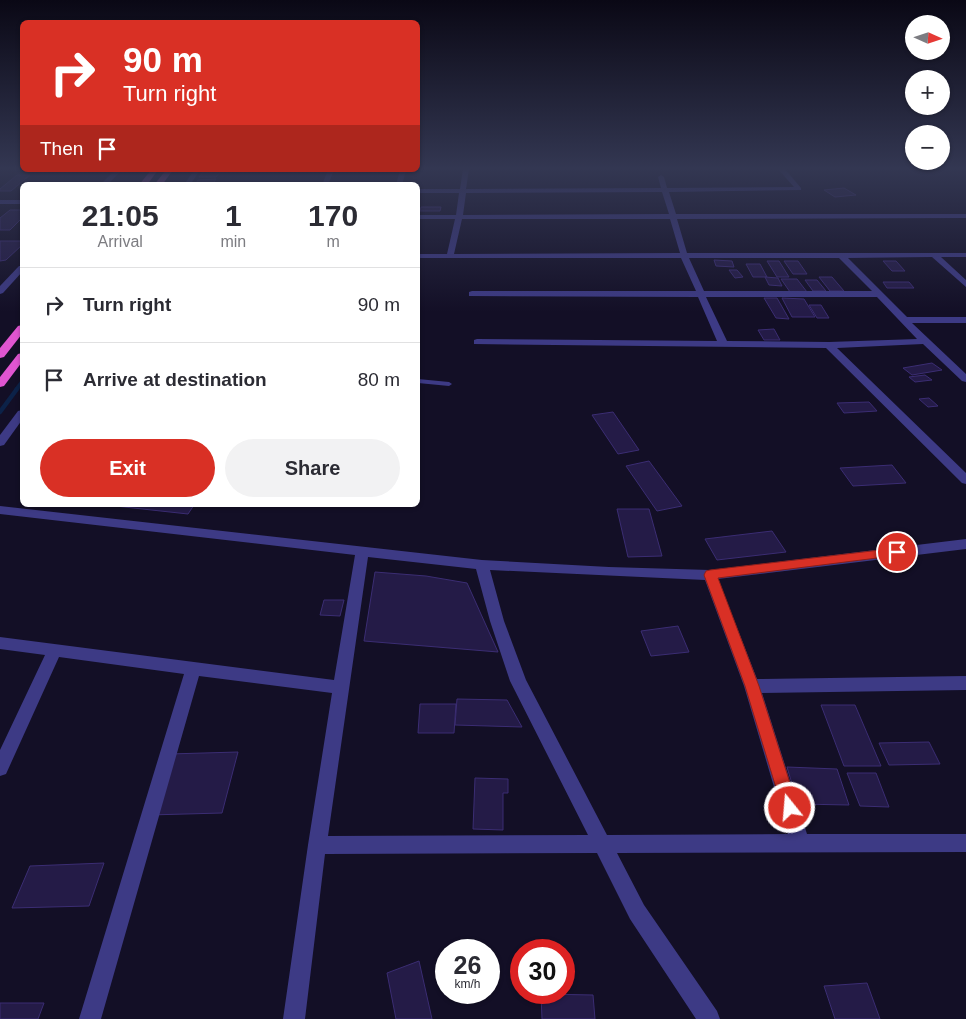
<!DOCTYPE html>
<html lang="en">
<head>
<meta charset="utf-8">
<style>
	body { margin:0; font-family:Helvetica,sans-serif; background:#f2f2f3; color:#2b2b33; height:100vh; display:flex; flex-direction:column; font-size:19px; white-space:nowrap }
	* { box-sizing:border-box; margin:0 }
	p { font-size:16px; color:#7c7c81 }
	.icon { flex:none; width:28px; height:28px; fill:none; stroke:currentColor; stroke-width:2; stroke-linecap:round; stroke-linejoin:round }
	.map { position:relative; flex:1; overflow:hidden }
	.sheet { position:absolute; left:20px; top:182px; width:400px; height:325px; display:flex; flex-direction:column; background:#fff; border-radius:8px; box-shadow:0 1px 4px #0004 }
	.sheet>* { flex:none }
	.guide { position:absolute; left:20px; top:20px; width:400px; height:152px; border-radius:8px; box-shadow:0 1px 4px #0004; background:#d93025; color:#fff; overflow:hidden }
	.needle { width:32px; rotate:93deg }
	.fabs { position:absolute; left:905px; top:15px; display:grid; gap:10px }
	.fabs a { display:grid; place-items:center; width:45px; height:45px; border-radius:50%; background:#fff; box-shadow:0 1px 4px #0004; font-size:25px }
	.speed { position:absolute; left:435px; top:939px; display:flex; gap:10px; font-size:25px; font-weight:700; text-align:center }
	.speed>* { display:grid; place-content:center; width:65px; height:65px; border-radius:50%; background:#fff; box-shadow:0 1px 4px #0004; line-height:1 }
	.speed small { font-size:12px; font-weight:400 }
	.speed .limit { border:8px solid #d22; background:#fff; color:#111 }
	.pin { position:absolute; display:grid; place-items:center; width:42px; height:42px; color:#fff; margin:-21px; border:2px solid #fff; border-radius:50%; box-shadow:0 1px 5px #0007 }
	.me { position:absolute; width:55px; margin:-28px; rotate:343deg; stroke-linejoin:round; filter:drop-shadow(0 0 4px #0008) }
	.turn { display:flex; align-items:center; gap:18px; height:105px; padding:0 20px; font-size:22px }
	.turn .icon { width:65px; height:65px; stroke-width:2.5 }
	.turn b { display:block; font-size:35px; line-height:42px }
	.then { display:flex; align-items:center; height:48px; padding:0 20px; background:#0003; gap:10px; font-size:19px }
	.eta { display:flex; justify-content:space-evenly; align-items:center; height:85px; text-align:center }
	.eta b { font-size:30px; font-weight:700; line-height:35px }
	.button { display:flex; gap:10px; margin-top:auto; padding:10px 20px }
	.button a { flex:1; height:58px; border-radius:30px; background:#d93025; color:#fff; font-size:20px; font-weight:700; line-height:58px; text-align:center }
	.button a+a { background:#f2f2f3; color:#2b2b33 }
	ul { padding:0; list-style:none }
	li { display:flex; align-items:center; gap:15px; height:75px; padding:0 20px; border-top:1px solid #e1e1e2 }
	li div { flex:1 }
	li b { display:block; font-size:19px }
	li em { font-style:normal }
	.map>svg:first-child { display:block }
</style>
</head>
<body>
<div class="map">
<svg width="966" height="1019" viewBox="0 0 966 1019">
	<rect width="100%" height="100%" fill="#130f26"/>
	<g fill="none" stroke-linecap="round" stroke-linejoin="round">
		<path stroke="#0c2248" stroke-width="3" d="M174,185L175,183"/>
		<path stroke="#0c2248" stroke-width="4" d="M16,390L22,382"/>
		<path stroke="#0c2248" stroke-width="4.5" d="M0,412L17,389"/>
	</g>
	<g fill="#241b47" stroke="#3b2d73">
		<path d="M204,171H221L216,177H199Z"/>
		<path d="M17,175H30L11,191H0V189Z"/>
		<path d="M216,179L212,185H195L198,180Z"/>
		<path d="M844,188L856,195L835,197L824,190Z"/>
		<path d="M421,207H441L440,211H420Z"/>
		<path d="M10,210H22V218L10,230H0V218Z"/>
		<path d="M0,241H22V245L6,260L0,261Z"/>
		<path d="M714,260L732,261L734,267L716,266Z"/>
		<path d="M767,261H779L789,277H777Z"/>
		<path d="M784,261H798L807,274H793Z"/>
		<path d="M883,261H896L905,271H892Z"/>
		<path d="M746,264H760L767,277H753Z"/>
		<path d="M729,270H737L743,277L735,278Z"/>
		<path d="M765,277L778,278L782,286L769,285Z"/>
		<path d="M819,277H832L844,291H830Z"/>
		<path d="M781,279H797L807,292H790Z"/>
		<path d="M805,280H817L826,291H813Z"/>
		<path d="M883,282H909L914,288H887Z"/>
		<path d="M764,298H777L789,319L776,318Z"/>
		<path d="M782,298L804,299L815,317H792Z"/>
		<path d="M809,305H821L829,318H817Z"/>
		<path d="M774,329L780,340H764L758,330Z"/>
		<path d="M932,363L942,370L912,375L903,368Z"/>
		<path d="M925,375L932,380L915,382L909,377Z"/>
		<path d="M929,398L938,406L928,407L919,399Z"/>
		<path d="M869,402L877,411L844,413L837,403Z"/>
		<path d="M613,412L639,450L618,454L592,415Z"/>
		<path d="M649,461L682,506L657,511L626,466Z"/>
		<path d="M892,465L906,483L853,486L840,468Z"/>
		<path d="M106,505H194L188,514Z"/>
		<path d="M617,509H649L662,556L628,557Z"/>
		<path d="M772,531L786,552L717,560L705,539Z"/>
		<path d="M375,572L426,576L467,583L498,652L364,641Z"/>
		<path d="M324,600H344L340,616L320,615Z"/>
		<path d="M678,626L689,652L651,656L641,631Z"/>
		<path d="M457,699L507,700L522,727L455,725Z"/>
		<path d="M420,704H456L454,733H418Z"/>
		<path d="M821,705H855L881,766H844Z"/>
		<path d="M929,742L940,764L889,765L879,743Z"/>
		<path d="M238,752L222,813L149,815L169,754Z"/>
		<path d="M787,767L837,769L849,805L798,804Z"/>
		<path d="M847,773H876L889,807L860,806Z"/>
		<path d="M475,778L508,779V793H503V830L473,829Z"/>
		<path d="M104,863L89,906L12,908L30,866Z"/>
		<path d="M419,961L432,1019H396L387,973Z"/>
		<path d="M867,983L880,1019H835L824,986Z"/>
		<path d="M541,994L593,995L595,1019H542Z"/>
		<path d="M0,1003H44L38,1019H0Z"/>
	</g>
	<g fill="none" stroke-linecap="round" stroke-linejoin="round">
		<path fill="#3d3a85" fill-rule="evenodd" d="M418,379L449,382L452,384L449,386L418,383Z"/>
		<g fill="#3d3a85" fill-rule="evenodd">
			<path d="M463,169H469L466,189L661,188L658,177L661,175L664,177L667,188L794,187L778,169H785L801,188V190L669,192L676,214H966V218L677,219L687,253H966V257H941L966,280V287L932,257L848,258L907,317H966V323H912L966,374V382L962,381L923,344L837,348L966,473V484L962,483L826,348L474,344V340L477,339L717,341L698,297L469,296V292L472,291H696L681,258H418V254H447L455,219H418V215H456L459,193H418V189H460ZM662,192L669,214L463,215L466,193ZM462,219H670L680,253L454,254ZM689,258H839L872,291H704ZM706,297H877L917,339L829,342L727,341Z"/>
			<path d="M115,170H122L107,185H100Z"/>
			<path d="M194,170H200L190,185H184Z"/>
			<path d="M328,170H334L328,185H322Z"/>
			<path d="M400,170H406L402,185H396Z"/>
			<rect x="0" y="200" width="22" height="4"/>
			<path d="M19,266H22V272L3,293L0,294V286Z"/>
			<path d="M22,410V420L4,445L0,446V435L18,411Z"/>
			<path d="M0,506L482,560L609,567L710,570L966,539V549L718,579L757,679L966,676V690L762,693L807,834H966V852L617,853L644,905L717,1011L720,1019H696L630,919L597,853L325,854L305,1019H283L308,845L332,693L199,676L101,1019H79L184,674L59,657L6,774L0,776V750L45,655L0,649V637L334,680L355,555L0,514ZM368,557L476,569L490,621L510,681L588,835L328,836ZM490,570L705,580L744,686L788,834L607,835L526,680L504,621Z"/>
		</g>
		<g fill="#e055d1" fill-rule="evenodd">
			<path d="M151,170H158L147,185H139Z"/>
			<path d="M166,170H173L162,185H154Z"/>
			<path d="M22,325V334L4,357L0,358V348L18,326Z"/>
			<path d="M22,353V362L4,386L0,387V377L18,354Z"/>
		</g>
	</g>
	<linearGradient id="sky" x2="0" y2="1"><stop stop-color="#0a0815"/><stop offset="0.54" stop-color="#333752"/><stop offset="1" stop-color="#333752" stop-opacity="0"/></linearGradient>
	<rect width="966" height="312" fill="url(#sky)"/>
	<path fill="#d93025" stroke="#8d1f18" d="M897,548L903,552L901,555L718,578L759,686L798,808L795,814L790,816L784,814L745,686L704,575L706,571L710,570Z"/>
</svg>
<div class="fabs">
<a><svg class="needle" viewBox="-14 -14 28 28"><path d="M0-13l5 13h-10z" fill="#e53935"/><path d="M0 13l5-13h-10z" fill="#7c7c81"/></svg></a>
<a>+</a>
<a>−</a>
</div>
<div class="speed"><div>26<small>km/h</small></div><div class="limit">30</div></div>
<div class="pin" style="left:897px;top:552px;background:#d93025"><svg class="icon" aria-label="arrive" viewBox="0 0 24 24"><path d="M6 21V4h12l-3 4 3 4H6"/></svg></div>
<svg class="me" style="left:790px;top:808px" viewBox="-20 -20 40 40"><circle r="17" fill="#d93025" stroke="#fff" stroke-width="3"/><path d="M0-11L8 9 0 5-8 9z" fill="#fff"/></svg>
<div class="guide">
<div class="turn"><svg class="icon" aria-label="right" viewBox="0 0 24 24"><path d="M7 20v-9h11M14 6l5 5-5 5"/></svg><div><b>90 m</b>Turn right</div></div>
<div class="then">Then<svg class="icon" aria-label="arrive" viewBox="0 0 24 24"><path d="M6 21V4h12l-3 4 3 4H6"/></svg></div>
</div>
<section class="sheet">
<div class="eta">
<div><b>21:05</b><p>Arrival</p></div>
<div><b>1</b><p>min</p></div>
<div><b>170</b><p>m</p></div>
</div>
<ul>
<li><svg class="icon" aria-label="right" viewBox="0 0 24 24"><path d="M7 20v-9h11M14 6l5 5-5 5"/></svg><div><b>Turn right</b></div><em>90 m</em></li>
<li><svg class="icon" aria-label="arrive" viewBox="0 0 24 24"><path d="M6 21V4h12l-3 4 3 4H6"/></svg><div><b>Arrive at destination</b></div><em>80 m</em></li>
</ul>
<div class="button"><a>Exit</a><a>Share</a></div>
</section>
</div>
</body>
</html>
